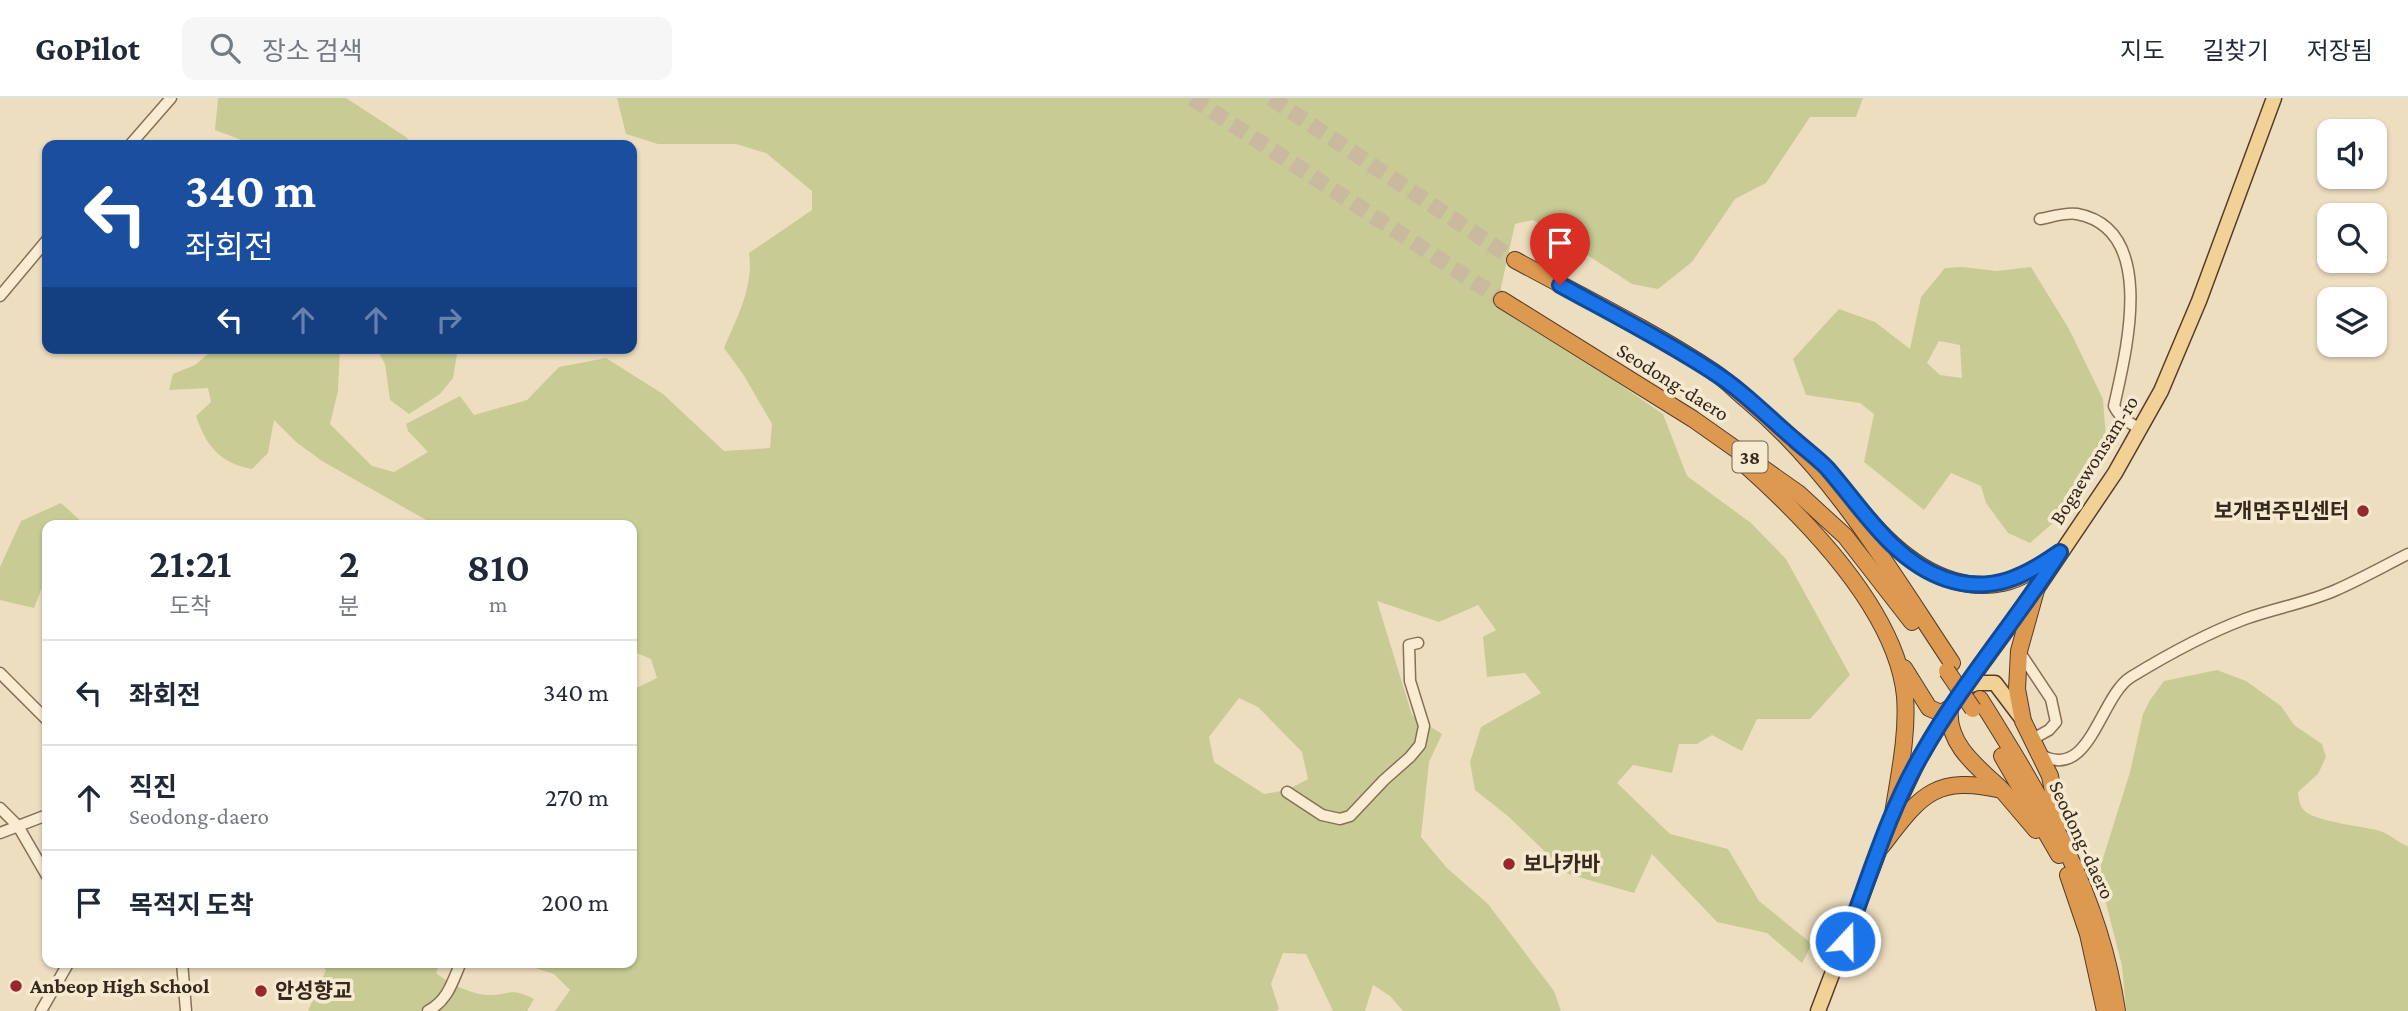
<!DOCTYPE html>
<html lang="ko">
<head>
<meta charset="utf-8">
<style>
	body { margin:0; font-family:"Crimson Pro","Noto Sans KR",serif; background:#f6f6f7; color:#1f2937; height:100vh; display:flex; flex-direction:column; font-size:26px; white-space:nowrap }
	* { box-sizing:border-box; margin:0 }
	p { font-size:23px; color:#747a83 }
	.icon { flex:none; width:38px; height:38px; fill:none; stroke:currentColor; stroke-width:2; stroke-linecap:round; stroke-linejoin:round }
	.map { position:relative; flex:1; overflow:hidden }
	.details { position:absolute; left:42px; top:422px; width:595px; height:448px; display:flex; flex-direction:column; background:#fff; border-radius:14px; box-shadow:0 2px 5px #0004 }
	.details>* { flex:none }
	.hud { position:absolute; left:42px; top:42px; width:595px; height:214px; border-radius:14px; box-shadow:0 2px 5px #0004; background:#1a4fa0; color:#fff; overflow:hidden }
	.buttons { position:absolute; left:2317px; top:21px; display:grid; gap:14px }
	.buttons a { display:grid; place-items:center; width:70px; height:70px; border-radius:14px; background:#fff; box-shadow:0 2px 5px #0004; font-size:35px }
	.pin { position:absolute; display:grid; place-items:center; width:60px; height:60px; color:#fff; margin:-72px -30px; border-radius:50% 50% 50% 0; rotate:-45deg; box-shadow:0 0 7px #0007 }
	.pin .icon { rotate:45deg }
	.me { position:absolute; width:77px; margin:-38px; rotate:21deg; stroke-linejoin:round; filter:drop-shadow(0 0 5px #0008) }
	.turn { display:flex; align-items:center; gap:24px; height:147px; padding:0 28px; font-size:32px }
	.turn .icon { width:91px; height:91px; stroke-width:2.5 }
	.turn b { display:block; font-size:49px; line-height:60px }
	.lanes { display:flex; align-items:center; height:66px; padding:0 28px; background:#0003; justify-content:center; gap:35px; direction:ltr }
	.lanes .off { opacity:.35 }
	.eta { display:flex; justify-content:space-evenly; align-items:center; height:119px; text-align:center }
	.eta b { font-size:42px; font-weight:600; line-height:49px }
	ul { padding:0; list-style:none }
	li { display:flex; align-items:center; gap:21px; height:105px; padding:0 28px; border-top:2px solid #e0e1e3 }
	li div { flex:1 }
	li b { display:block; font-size:26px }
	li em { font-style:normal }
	header { display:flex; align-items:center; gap:42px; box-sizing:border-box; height:98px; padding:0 35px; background:#fff; border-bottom:2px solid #e0e1e3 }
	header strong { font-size:33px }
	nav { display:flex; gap:38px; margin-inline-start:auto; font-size:24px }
	.search { width:490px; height:63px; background:#f6f6f7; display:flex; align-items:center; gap:18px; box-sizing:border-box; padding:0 24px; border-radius:14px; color:#747a83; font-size:26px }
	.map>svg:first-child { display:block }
</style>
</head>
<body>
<header>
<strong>GoPilot</strong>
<div class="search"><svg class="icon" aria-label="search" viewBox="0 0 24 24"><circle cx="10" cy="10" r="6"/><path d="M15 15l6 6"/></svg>장소 검색</div>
<nav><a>지도</a><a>길찾기</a><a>저장됨</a></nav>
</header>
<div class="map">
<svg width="2408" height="913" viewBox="0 0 2408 913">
	<rect width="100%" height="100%" fill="#eedec0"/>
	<g fill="#c8cc94" fill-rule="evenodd">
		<path d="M218,0H346L406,39L413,47H246L244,43L215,32Z"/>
		<path d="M617,0H1863L1856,19H1810L1766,85L1735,101L1692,164L1658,191L1632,186L1533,122L1515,126L1498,203L1663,316L1687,378L1751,425L1786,461L1850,577L1810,621H1757L1742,653L1712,637L1697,646H1679L1672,675L1633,667L1617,685L1670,736L1728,751L1759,803L1812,846L1802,865L1767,835L1717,824L1652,756L1634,795L1568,776L1509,719L1475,692L1470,664L1481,629L1541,595L1525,575L1487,579L1483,539L1496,532L1478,507L1439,524L1377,503L1412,617L1442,636L1429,664L1421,739L1447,770L1488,806L1554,893L1561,913H1403L1390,898L1373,887L1365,913H1333L1306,856L1283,855L1271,886L1279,911L1276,913H555L570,892L554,876L532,869V865L632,864V746L635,730L632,727V592L657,580L651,561L632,553V427H435L322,363L296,344L274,322L268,355L252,371C220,365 206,348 196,318L211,304L208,290L169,292L173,276L195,267L215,250H340L338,293L330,326L372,368L394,374L428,354L408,333L406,326L460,298L474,317L527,302L559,269L606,260L663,296L724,353L770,350L772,326L743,276L724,250C737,220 754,188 749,155L812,112V93L766,55L736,46H658L626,36ZM1239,600L1258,609L1302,654L1308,681L1287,692L1264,696L1214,664L1209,639Z"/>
		<path d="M1962,169L1997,173L2031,169L2069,231L2103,301L2106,341L2060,419L2030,445L2008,435L1986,405L1981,388L1951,375L1924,412L1864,364L1874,316L1860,305L1806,297L1793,261L1839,211L1875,224L1910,251L1921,199L1945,170ZM1939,243L1960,247L1962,280L1940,277L1927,265Z"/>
		<path d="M376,250H458L453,280L440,296L409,316L390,302L385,266Z"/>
		<path d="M61,405L85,427H47V477L34,510L0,502V469L21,423Z"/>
		<path d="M2217,572L2246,583L2281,608L2294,627L2322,646L2326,659L2318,676L2298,694C2299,701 2299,709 2306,714C2319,724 2362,728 2380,733C2392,737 2398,745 2408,748V913H2126L2122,868L2106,805L2100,770L2130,674L2143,616L2150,602L2164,583Z"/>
		<path d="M318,865H440L436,875C450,886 469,895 486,897C510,898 508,888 534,901L527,913H308L326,872Z"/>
	</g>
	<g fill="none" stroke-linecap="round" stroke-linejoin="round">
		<g stroke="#c9ba9f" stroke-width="16" stroke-dasharray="16 8" stroke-linecap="butt">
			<path d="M1192,0L1502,202"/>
			<path d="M1271,0L1515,162"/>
		</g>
		<defs>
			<g id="minor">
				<path d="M130,47L171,0"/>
				<path d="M2040,121C2051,119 2066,114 2077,116C2158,131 2126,254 2114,308C2120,320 2129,325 2141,331"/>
				<path d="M0,198L47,142"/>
				<path d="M2019,553L2051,601L2056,624L2049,632L2031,642"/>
				<path d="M0,575L47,622"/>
				<path d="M2041,657C2090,684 2100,598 2131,579C2167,557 2205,536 2245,521C2275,510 2307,505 2336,492C2361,481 2384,468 2408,456"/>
				<path d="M1287,694L1322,717L1340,721L1350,718L1384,682L1410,659L1420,647L1424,628L1410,583L1409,547L1418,545"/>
				<path d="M0,710L18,728L47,778"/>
				<path d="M0,735L47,717"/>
				<path d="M182,864L186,913"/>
				<path d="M41,913L69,864"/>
				<path d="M428,913C448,902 452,885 461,864"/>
			</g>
			<g id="major">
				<path d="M1963,590L1977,585H1995L2023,622"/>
				<path d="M1818,913L1893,716L1920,659L1950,610L2036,492L2115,375L2161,293L2199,203L2274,0"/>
			</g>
			<g id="highway">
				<path d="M1515,162C1581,198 1651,232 1714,274C1726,282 1736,293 1747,302C1833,374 1890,472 1952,565"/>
				<path d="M1502,202L1693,321L1798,395L1845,438L1912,524"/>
				<path d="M1742,364C1805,420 1896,511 1905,598C1908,637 1899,677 1893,716"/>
				<path d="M1860,411C1894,453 1943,497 2003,485C2023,481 2043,466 2060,454"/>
				<path d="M2036,492L2019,553L2017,591L2023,623L2050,678L2059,725"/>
				<path d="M1904,570L1929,610L1941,615L1950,610"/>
				<path d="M1980,601C2042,700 2100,795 2117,913"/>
				<path d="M1950,610C1946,645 1976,668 2000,690"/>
				<path d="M2002,658L2059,757"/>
				<path d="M1881,749C1920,699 1933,676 2002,692L2036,732"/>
				<path d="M2068,777L2088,836L2105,913"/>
			</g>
		</defs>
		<use href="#minor" stroke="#876f58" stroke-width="13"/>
		<use href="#major" stroke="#543d2d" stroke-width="17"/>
		<use href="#highway" stroke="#543d2d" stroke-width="18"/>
		<use href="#minor" stroke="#f9ecd3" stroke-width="10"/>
		<use href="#major" stroke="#f2d197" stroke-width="14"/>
		<use href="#highway" stroke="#de9950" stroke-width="16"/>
		<defs>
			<path id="highway-bridge" d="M1947,573L1973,611"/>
		</defs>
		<use href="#highway-bridge" stroke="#543d2d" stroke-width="18" stroke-linecap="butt"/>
		<use href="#highway-bridge" stroke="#de9950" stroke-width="16"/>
	</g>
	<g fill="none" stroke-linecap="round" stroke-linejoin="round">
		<defs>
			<path id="route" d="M1560,187C1611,215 1664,242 1713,274C1742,292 1768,319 1795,342C1805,351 1817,360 1827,370C1862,410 1893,463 1946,481C1991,496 2024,479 2060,454C2016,523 1962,585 1922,656C1888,714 1869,781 1845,843"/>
		</defs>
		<use href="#route" stroke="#114b97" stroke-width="18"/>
		<use href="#route" stroke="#1a73e8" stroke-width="12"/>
	</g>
	<g fill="#96282e" stroke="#f5e9d0" stroke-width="2.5">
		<circle cx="2363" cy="413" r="7"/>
		<circle cx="1509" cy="766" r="7"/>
		<circle cx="16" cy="888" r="7"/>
		<circle cx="261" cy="893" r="7"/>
	</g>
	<g text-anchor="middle" stroke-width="7" stroke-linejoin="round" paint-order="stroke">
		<rect fill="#f5e9d0" stroke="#6f6253" stroke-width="2" x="1732.5" y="343.5" width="35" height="31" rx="5"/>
		<g font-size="19" font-weight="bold" fill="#36281d">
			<text x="1750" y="366">38</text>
		</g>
		<g font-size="21" fill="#36281d" stroke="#f5e9d0">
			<text transform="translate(1673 284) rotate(32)" y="7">Seodong-daero</text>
			<text transform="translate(2094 362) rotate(-58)" y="7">Bogaewonsam-ro</text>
			<text transform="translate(2082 742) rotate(65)" y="7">Seodong-daero</text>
		</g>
		<g font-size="21" font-weight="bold" fill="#36281d" stroke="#f5e9d0" text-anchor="start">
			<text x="2349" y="420" text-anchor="end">보개면주민센터</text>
			<text x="1523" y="773">보나카바</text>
			<text x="30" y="895">Anbeop High School</text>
			<text x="275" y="900">안성향교</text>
		</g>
	</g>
</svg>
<div class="buttons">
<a><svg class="icon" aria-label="sound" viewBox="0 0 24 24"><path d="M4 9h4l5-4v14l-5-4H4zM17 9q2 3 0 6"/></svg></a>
<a><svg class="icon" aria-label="search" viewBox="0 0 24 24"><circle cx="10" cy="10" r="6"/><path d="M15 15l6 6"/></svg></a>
<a><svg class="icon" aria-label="layers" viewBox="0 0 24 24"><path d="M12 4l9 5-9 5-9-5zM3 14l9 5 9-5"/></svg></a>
</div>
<div class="pin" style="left:1560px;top:187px;background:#d93025"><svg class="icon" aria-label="arrive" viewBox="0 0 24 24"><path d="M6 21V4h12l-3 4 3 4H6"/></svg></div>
<svg class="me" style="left:1845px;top:843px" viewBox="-20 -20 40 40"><circle r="17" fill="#1a73e8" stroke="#fff" stroke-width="3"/><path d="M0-11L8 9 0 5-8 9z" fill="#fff"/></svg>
<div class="hud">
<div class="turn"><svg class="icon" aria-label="left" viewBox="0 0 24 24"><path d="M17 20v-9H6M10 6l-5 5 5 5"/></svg><div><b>340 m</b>좌회전</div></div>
<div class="lanes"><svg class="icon" aria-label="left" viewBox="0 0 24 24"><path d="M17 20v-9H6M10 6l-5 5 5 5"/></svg><svg class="icon off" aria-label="ahead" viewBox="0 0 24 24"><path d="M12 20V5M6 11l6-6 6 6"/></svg><svg class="icon off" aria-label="ahead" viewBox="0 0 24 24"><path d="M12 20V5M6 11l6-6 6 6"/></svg><svg class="icon off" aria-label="right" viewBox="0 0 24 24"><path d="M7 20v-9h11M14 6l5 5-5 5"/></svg></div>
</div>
<section class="details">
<div class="eta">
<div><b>21:21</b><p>도착</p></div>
<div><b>2</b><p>분</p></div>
<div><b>810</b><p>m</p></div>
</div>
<ul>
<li><svg class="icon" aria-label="left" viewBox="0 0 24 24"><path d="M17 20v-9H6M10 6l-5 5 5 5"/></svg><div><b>좌회전</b></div><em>340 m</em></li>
<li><svg class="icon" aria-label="ahead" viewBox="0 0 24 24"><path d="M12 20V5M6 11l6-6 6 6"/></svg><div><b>직진</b><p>Seodong-daero</p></div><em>270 m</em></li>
<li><svg class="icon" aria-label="arrive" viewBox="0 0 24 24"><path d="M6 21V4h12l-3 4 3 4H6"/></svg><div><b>목적지 도착</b></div><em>200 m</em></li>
</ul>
</section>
</div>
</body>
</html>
